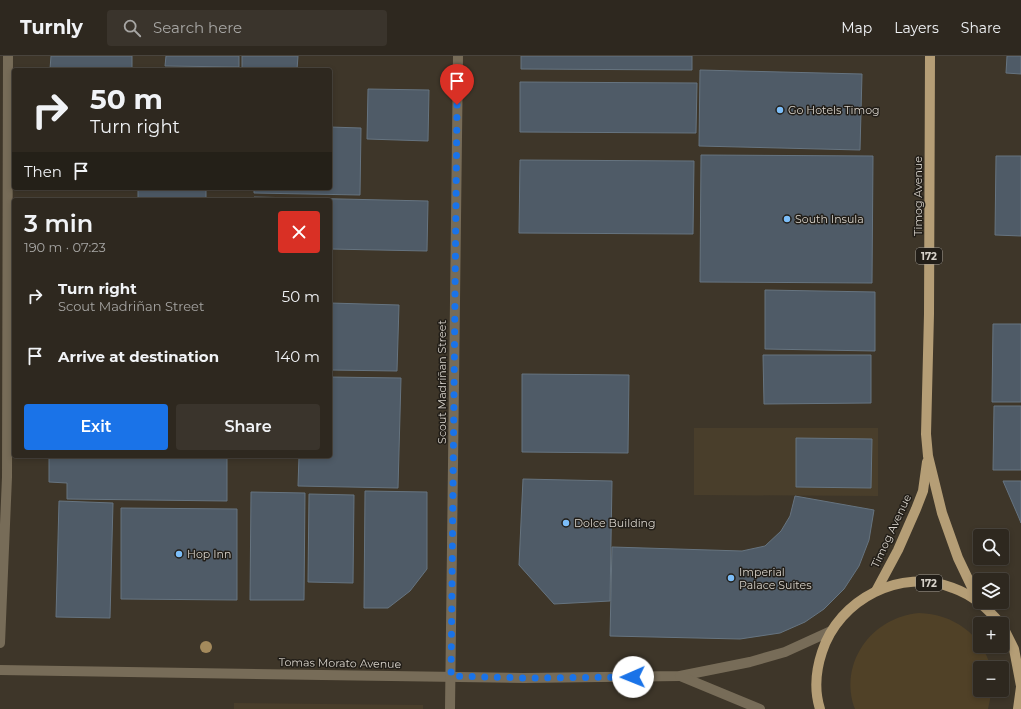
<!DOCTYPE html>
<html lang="en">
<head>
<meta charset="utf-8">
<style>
	body { margin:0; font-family:Montserrat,sans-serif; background:#3a342c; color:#f1f3f6; height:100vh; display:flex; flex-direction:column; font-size:15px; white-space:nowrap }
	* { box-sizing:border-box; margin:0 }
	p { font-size:13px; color:#a7a6a4 }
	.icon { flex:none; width:22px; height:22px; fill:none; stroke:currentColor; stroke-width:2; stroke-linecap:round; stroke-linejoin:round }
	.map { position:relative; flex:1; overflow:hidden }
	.panel { position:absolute; left:12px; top:142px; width:320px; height:260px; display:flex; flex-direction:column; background:#2e281f; border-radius:4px; box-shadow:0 2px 6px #0003,0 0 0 1px #49443d }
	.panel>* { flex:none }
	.guide { position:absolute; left:12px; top:12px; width:320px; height:122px; border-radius:4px; box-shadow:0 2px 6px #0003,0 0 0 1px #49443d; background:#2e281f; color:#f1f3f6; overflow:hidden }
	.fabs { position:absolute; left:973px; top:473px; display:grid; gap:8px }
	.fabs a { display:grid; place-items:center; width:36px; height:36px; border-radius:4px; background:#2e281f; box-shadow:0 2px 6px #0003,0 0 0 1px #49443d; font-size:20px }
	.pin { position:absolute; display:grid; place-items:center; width:34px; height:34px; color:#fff; margin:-41px -17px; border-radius:50% 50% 50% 0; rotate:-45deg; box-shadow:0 0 4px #0007 }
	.pin .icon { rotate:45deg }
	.me { position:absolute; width:44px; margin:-22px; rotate:269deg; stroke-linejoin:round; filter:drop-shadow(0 0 3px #0008) }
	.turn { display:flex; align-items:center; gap:14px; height:84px; padding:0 12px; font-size:18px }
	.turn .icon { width:52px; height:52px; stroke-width:2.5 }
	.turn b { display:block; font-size:28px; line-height:34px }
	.then { display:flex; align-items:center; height:38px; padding:0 12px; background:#0003; gap:8px; font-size:15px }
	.round { display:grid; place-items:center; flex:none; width:42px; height:42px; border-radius:4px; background:#3a342c }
	.summary { display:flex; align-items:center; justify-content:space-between; height:68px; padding:0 12px }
	h1 { font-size:24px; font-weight:600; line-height:30px }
	.cta { display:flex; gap:8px; margin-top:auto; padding:8px 12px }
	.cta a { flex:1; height:46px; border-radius:4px; background:#1a73e8; color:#fff; font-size:16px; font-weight:600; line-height:46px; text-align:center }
	.cta a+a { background:#3a342c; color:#f1f3f6 }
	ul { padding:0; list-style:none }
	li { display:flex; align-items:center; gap:12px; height:60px; padding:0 12px }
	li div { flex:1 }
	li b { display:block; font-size:15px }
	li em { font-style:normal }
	header { display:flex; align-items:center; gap:24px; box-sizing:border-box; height:56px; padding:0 20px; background:#2e281f; border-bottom:1px solid #49443d }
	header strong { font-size:19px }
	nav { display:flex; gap:22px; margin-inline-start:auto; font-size:14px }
	.search { width:280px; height:36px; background:#3a342c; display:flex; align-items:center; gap:10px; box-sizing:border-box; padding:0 14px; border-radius:4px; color:#a7a6a4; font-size:15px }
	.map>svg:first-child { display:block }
</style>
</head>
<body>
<header>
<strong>Turnly</strong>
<div class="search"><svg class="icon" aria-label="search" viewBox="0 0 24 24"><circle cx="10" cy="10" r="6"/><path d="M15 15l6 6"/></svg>Search here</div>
<nav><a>Map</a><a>Layers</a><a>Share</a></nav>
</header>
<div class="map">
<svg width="1021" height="653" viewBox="0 0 1021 653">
	<rect width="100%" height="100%" fill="#3e3629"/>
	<g fill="#493e2b">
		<path d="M694,372H878V440L694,439Z"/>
		<path d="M234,647L423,649V653H234Z"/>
	</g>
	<path fill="#504127" d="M919,557C953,558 982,578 991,612H980V634H992L988,653H855C838,607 872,561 919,557Z"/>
	<g fill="#4f5b67" stroke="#667480">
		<path d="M51,0H132V14L50,13Z"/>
		<path d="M166,0H239V11L165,10Z"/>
		<path d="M242,0H298L297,14H242Z"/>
		<path d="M521,0H692V14L521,13Z"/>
		<path d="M1007,0H1021V18L1006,17Z"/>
		<path d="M700,14L862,18L860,94L699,90Z"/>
		<path d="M520,26L697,27L696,77L520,76Z"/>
		<path d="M368,33L429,34L428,85L367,83Z"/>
		<path d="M330,71L361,72L360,139L254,137V132H330Z"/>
		<path d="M701,99L873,100L872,227L700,226Z"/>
		<path d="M996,100H1021V180L995,179Z"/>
		<path d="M520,104L694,105L693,178L519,177Z"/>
		<rect x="138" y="132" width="68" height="12"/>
		<path d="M254,141L428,145L427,195L330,193V144H254Z"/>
		<path d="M765,234L875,236V295L765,293Z"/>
		<path d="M330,247L399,249L397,315L330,314Z"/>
		<path d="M993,268H1021V346H992Z"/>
		<path d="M763,299H871V347L764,348Z"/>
		<path d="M522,318L629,319L628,397L522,396Z"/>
		<path d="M330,321L401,322L398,432L298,430L299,400H330Z"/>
		<path d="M994,350H1021V414H993Z"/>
		<path d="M796,382L872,383L871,432L796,431Z"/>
		<path d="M49,400H227V445L67,443V427L49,426Z"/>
		<path d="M523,423L612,425L610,545L554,548L519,509Z"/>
		<path d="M1003,425H1021V467L1019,462Z"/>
		<path d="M365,435L427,436V513L410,535L388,552H364Z"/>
		<path d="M251,436L305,437L304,544H250Z"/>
		<path d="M309,438L354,439L353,527L308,526Z"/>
		<path d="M795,440L874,454L869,484L859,510L844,533L824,553L805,566L780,577L740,583L610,580L612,491L742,495L765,490L781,475L790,460Z"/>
		<path d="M59,445L113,447L110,562L56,561Z"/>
		<path d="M121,452L237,453V544L121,543Z"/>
	</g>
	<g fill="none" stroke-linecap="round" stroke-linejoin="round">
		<g stroke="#776c58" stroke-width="10">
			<path d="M0,587L7,421L8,0"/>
			<path d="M0,614L524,622L680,620L750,606L785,596L831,575"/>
			<path d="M680,620L760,653"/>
			<path d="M450,653L458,0"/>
		</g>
		<g stroke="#b59e76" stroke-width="10">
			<path d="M930,0L929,258L926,378L928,400L942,457L958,502L979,546"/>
			<path d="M876,535L898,494L916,453L923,435L927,406"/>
			<path d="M1002,569L1014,593L1021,630"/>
			<path d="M820,653C814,634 816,614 822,596C839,543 901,511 953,532C973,539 987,552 1001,568"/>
			<path d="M1018,653L1021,631"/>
		</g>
	</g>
	<circle fill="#a48a5c" cx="206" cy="591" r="6"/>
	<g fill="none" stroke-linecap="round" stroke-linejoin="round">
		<path stroke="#1a73e8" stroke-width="7" stroke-dasharray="0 12.6" d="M457,49L451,620L524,622L633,621"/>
	</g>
	<g fill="#7cbef9" stroke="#221e18" stroke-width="1.5">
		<circle cx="780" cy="54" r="4"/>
		<circle cx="787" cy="163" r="4"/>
		<circle cx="566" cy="467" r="4"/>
		<circle cx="179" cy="498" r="4"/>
		<circle cx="731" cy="522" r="4"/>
	</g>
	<g text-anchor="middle" stroke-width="3" stroke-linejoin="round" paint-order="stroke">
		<g fill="#221e18" stroke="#a19c95" stroke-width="1">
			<rect x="916" y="192" width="26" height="16" rx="3"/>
			<rect x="916" y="519" width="26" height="16" rx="3"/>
		</g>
		<g font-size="10" font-weight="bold" fill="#d7d2ca">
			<text x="929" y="204">172</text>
			<text x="929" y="531">172</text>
		</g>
		<g font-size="11" fill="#d7d2ca" stroke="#221e18" text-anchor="start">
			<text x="788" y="58">Go Hotels Timog</text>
			<text x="795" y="167">South Insula</text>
			<text x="574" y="471">Dolce Building</text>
			<text x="187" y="502">Hop Inn</text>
			<text x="739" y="520">Imperial<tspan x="739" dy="13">Palace Suites</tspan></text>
		</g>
		<g font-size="11" fill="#d7d2ca" stroke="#221e18">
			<text transform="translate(918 140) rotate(-90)" y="4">Timog Avenue</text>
			<text transform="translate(442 326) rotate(-90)" y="4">Scout Madriñan Street</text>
			<text transform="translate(891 475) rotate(-65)" y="4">Timog Avenue</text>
			<text transform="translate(340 607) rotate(1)" y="4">Tomas Morato Avenue</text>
		</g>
	</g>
</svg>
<div class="fabs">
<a><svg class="icon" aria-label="search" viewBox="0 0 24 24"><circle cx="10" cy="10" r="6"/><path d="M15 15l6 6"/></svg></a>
<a><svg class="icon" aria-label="layers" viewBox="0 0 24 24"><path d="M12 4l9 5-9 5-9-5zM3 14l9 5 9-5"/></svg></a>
<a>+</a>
<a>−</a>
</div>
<div class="pin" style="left:457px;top:49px;background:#d93025"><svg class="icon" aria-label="arrive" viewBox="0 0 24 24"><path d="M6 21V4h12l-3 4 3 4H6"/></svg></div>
<svg class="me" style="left:633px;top:621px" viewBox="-20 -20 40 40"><circle r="19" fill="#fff"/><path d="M0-13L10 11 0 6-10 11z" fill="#1a73e8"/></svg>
<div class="guide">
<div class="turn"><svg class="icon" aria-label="right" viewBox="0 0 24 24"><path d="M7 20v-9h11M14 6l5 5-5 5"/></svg><div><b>50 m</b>Turn right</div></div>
<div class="then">Then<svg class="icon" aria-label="arrive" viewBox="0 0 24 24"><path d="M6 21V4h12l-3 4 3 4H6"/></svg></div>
</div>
<section class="panel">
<div class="summary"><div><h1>3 min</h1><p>190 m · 07:23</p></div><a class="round" style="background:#d93025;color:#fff"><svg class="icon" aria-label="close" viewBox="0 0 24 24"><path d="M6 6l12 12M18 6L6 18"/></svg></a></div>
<ul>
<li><svg class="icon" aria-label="right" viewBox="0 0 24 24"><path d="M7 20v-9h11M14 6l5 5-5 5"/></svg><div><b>Turn right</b><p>Scout Madriñan Street</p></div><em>50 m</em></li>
<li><svg class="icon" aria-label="arrive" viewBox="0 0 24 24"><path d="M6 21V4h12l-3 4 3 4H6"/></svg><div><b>Arrive at destination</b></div><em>140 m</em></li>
</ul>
<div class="cta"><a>Exit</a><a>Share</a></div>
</section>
</div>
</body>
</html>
